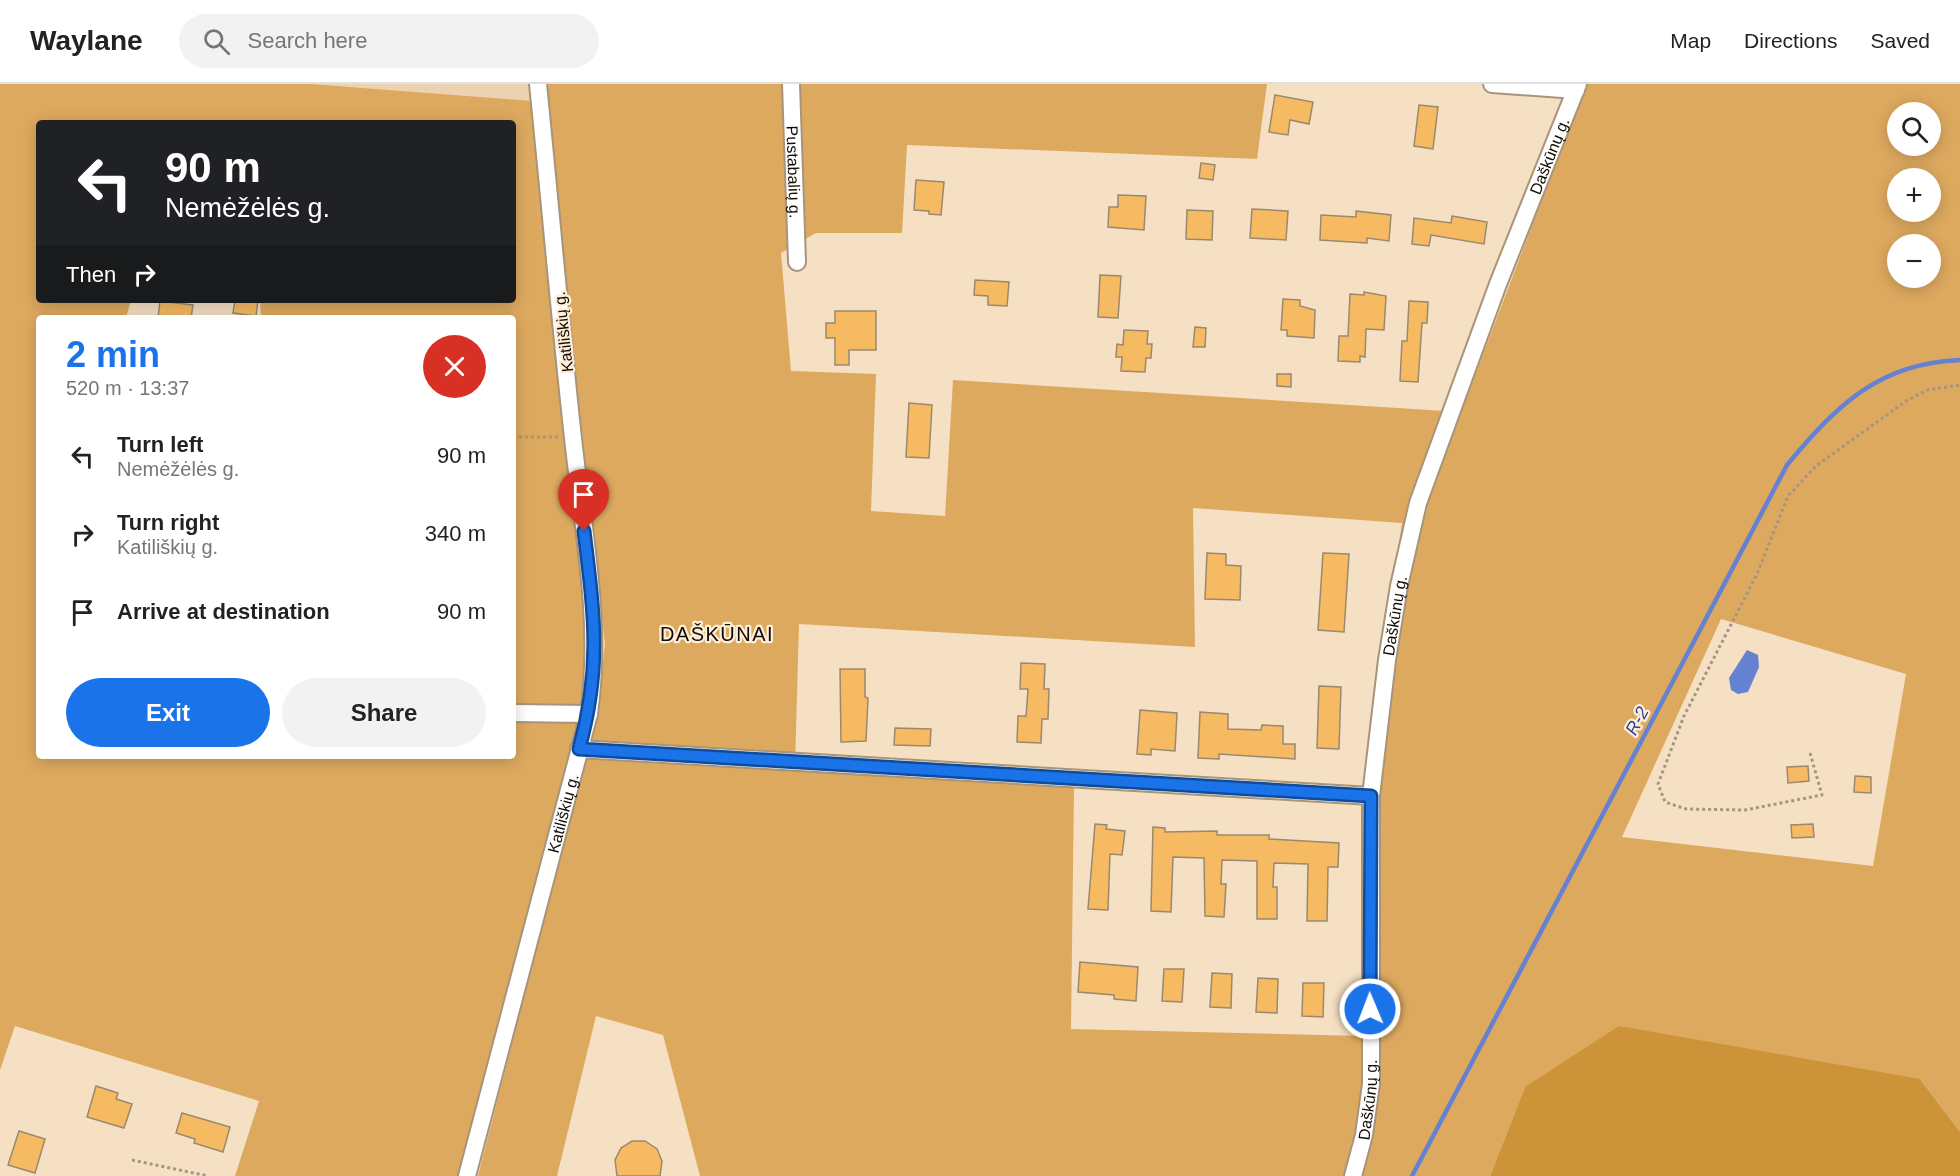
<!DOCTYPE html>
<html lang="en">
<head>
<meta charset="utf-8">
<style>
	body { margin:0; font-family:Helvetica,sans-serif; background:#f2f2f2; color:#222; height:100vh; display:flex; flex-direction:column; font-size:22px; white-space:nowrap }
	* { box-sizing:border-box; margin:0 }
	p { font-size:20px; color:#767676 }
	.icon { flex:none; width:33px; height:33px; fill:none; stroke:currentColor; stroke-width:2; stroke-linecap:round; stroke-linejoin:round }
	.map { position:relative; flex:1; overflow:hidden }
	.sheet { position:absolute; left:36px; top:231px; width:480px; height:444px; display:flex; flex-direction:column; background:#fff; border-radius:6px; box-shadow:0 3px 15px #0003 }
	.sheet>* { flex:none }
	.top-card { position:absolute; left:36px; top:36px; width:480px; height:183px; border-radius:6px; box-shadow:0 3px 15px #0003; background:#202124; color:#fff; overflow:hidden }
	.buttons { position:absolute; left:1887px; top:18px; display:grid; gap:12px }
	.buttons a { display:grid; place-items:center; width:54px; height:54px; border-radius:50%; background:#fff; box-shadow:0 3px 15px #0003; font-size:30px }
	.pin { position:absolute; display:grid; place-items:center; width:51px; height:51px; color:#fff; margin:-62px -26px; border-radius:50% 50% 50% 0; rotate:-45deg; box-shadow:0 0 6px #0007 }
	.pin .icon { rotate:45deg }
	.me { position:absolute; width:66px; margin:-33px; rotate:359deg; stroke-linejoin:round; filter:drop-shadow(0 0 4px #0008) }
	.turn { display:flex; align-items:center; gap:21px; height:126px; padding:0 30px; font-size:27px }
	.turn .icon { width:78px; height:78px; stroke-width:2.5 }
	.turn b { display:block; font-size:42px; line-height:51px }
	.then { display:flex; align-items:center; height:57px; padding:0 30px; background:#0003; gap:12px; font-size:22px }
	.round { display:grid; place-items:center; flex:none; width:63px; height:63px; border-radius:32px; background:#f2f2f2 }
	.head { display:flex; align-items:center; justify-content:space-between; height:102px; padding:0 30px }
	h1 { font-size:36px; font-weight:600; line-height:45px; color:#1a73e8 }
	.cta { display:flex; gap:12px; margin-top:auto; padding:12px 30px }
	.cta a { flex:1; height:69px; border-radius:36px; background:#1a73e8; color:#fff; font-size:24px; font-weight:600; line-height:69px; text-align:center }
	.cta a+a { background:#f2f2f2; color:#222 }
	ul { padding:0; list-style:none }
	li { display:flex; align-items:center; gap:18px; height:78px; padding:0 30px }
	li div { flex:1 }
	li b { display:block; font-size:22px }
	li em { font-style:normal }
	header { display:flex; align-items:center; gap:36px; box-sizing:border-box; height:84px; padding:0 30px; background:#fff; border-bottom:2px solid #e0e0e0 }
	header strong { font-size:28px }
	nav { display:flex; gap:33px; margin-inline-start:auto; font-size:21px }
	.search { width:420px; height:54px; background:#f2f2f2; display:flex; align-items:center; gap:15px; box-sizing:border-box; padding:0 21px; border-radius:33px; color:#767676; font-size:22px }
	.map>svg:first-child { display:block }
</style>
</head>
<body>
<header>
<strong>Waylane</strong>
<div class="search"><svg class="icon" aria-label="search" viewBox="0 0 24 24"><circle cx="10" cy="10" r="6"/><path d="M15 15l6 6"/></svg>Search here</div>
<nav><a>Map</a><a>Directions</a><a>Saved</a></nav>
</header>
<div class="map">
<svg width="1960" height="1092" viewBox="0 0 1960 1092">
	<rect width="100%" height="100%" fill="#f5e0c4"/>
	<path fill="#ecd2b0" d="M311,0H531L533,17Z"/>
	<g fill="#dda95f" fill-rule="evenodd">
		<path d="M0,0H311L533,17L587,540L584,613L458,1092H235L259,1017L15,942L0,986ZM39,39H513V216H260L261,234H513V672H39V234H126L131,216H39Z"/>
		<path d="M544,0H1267L1257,75L907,61L902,149H816L781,169L791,287L876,290L871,427L945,432L953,296L1461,328L1586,0H1960V1048L1920,995L1525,1003L1490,1092H700L663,951L596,932L557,1092H478L597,627L605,561ZM1898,28H1930V62H1898ZM1898,94H1930V128H1898ZM1898,160H1930V194H1898ZM1193,424L1402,439L1363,718L1362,952L1071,945L1074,702L795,683L799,540L1195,563ZM1721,535L1906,590L1873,782L1622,753Z"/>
	</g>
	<path fill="#cd9339" d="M1619,942L1920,995L1960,1048V1092H1490L1525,1003Z"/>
	<path fill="#6581d1" d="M1747,566L1758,571L1759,583L1748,608L1738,610L1731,606L1729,594Z"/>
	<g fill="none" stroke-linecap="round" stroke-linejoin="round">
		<path stroke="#6581d1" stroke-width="4.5" d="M1412,1092L1787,381C1837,321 1879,279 1960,276"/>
	</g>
	<g fill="#f6ba63" stroke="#9b886e" stroke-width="1.5">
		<path d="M1275,11L1313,18L1309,40L1290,36L1288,51L1269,48Z"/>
		<path d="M1419,21L1438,23L1433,65L1414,62Z"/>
		<path d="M1201,79L1215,81L1213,96L1199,94Z"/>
		<path d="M916,96L944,98L941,131L929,130V127L914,126Z"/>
		<path d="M1118,111L1146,112L1144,146L1108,143L1109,123H1118Z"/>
		<path d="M1252,125L1288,127L1286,156L1250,154Z"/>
		<path d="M1187,126L1213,127L1212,156L1186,155Z"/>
		<path d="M1356,127L1391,131L1389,157L1367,154V159L1320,156L1321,131L1356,133Z"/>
		<path d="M1452,132L1487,138L1484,160L1431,151L1429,162L1412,160L1414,134L1451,139Z"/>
		<path d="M1100,191L1121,192L1118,234L1098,233Z"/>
		<path d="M975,196L1009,198L1007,222L988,221V212L974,211Z"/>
		<path d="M1364,208L1386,212L1384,246L1366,245L1365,273L1360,272V278L1338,277L1339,252H1348L1350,210L1364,211Z"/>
		<path d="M1283,215L1300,216V222L1315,226L1314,254L1287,252V246H1281Z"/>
		<path d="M235,216H258L256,232L233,229Z"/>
		<path d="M160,217L193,221L191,234H158Z"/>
		<path d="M1409,217L1428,218L1427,239H1422L1418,298L1400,297L1402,257H1407Z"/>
		<path d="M835,227H876V266H849V281H835V254H826V239H835Z"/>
		<path d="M1195,243L1206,244L1205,263H1193Z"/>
		<path d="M1124,246L1148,247L1147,260H1152L1151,274H1146L1145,288L1121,287L1122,273H1116L1117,260L1123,261Z"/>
		<path d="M1277,290H1291V303L1277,302Z"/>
		<path d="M909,319L932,321L929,374L906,373Z"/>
		<path d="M1207,469L1226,470V481L1241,482L1240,516L1205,515Z"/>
		<path d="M1323,469L1349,470L1344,548L1318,546Z"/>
		<path d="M1021,579L1045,580L1044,605H1049L1048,635H1042L1041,659L1017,658L1018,632H1026L1027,619L1028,605H1020Z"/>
		<path d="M840,585H865V613L868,614L866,657L841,658Z"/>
		<path d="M1319,602L1341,603L1339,665L1317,664Z"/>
		<path d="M1140,626L1177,629L1175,667L1151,665V671L1137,670Z"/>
		<path d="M1200,628L1228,630V645L1261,646L1262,641L1283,642V660H1295V675L1219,670V675L1198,674Z"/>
		<path d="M895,644L931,645L930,662L894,661Z"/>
		<path d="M1808,682L1809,697L1788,699L1787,683Z"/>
		<path d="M1855,692L1871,693V709L1854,708Z"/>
		<path d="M1095,740L1107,741L1106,745L1125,747L1122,771L1110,770L1108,826L1088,825Z"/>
		<path d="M1813,740L1814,753L1792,754L1791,741Z"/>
		<path d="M1153,743L1165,744V748L1217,747V751H1269V755L1339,759L1338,783H1328L1327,837H1307L1308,780L1274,779L1273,803H1277V835H1257V777L1222,776L1221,800H1226L1224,833L1205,832L1204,774L1173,773L1171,828L1151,827Z"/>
		<path d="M1080,878L1138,883L1136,917L1114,915V911L1078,908Z"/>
		<path d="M1164,885H1184L1182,918L1162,917Z"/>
		<path d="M1212,889L1232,890L1231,924L1210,923Z"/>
		<path d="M1258,894L1278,895L1277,929L1256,928Z"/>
		<path d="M1303,899H1324L1323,933L1302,932Z"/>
		<path d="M96,1002L118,1009L116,1015L132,1020L124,1044L87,1033Z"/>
		<path d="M182,1029L230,1043L223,1068L194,1059L195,1055L176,1049Z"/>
		<path d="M19,1047L45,1055L35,1089L8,1081Z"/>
		<path d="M632,1057H645L657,1065L662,1077L660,1092H617L615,1076L621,1064Z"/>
	</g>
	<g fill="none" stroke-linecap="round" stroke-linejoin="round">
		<defs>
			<g id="minor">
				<path id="s1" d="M791,0L797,178"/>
				<path d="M1492,0L1576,6"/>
				<path d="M513,629L589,630"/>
				<path d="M579,665L1371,712"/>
				<path id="s2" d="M467,1092L589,630C602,536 583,447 573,354C560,236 550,118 538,0"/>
				<path id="s3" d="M1353,1092L1364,1051L1371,1000V712L1387,576L1399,502L1418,419L1498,200L1578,0"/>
			</g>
		</defs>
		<use href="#minor" stroke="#a8947a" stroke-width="20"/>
		<g stroke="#a59580" stroke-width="3" stroke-dasharray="3 3" stroke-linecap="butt">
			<path d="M513,353H559"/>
			<path d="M1810,669L1822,711L1745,726L1686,725L1665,718L1658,700L1684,632L1757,490L1788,412L1816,382L1906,317L1927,306L1960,301"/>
			<path d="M132,1076L208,1092"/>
		</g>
		<use href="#minor" stroke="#fff" stroke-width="16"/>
	</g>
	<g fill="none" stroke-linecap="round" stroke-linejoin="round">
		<defs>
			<path id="route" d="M584,447C594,529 602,583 579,665L1371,712L1370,925"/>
		</defs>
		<use href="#route" stroke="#114b97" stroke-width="15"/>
		<use href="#route" stroke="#1a73e8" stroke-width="10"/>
	</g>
	<g text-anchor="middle" stroke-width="4.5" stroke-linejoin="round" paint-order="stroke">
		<g font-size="16" fill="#130c04" stroke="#ffeed7">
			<text dy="6" stroke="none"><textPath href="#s3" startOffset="1050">Daškūnų g.</textPath></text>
			<text dy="6" stroke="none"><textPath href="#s1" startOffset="88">Pustabalių g.</textPath></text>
			<text transform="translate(563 248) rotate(-96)" y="6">Katiliškių g.</text>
			<text dy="6" stroke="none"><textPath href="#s3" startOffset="564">Daškūnų g.</textPath></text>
			<text dy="6" stroke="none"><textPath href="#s2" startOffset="375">Katiliškių g.</textPath></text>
			<text dy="6" stroke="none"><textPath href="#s3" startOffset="78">Daškūnų g.</textPath></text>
		</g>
		<g font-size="18" font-style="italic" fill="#2b42a1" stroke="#ffeed7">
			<text transform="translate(1637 637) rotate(-62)" y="6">R-2</text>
		</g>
		<g font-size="20" letter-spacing="1.5" fill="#130c04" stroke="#ffeed7">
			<text x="717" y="557">DAŠKŪNAI</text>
		</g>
	</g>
</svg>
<div class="buttons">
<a><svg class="icon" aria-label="search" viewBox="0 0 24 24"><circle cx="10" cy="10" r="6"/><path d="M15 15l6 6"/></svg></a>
<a>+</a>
<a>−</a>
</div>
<div class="pin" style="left:584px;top:447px;background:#d93025"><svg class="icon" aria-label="arrive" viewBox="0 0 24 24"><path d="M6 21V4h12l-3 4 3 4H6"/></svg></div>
<svg class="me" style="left:1370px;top:925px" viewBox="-20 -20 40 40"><circle r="17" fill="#1a73e8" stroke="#fff" stroke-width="3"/><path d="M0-11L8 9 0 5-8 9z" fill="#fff"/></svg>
<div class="top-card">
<div class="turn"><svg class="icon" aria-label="left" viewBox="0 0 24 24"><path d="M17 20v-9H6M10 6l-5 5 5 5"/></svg><div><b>90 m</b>Nemėžėlės g.</div></div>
<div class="then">Then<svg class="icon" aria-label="right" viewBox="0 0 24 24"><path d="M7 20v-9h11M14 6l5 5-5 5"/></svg></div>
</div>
<section class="sheet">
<div class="head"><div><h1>2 min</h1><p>520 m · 13:37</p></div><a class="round" style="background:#d93025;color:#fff"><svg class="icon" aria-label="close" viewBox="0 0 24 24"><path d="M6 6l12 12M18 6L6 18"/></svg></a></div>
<ul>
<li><svg class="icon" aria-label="left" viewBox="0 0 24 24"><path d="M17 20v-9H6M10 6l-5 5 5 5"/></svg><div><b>Turn left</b><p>Nemėžėlės g.</p></div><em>90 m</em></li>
<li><svg class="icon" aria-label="right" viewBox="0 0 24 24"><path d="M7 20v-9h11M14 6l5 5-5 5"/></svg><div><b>Turn right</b><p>Katiliškių g.</p></div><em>340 m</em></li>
<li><svg class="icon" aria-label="arrive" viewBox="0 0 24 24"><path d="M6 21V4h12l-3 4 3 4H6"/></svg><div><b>Arrive at destination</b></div><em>90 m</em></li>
</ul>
<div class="cta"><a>Exit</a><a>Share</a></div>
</section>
</div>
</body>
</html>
